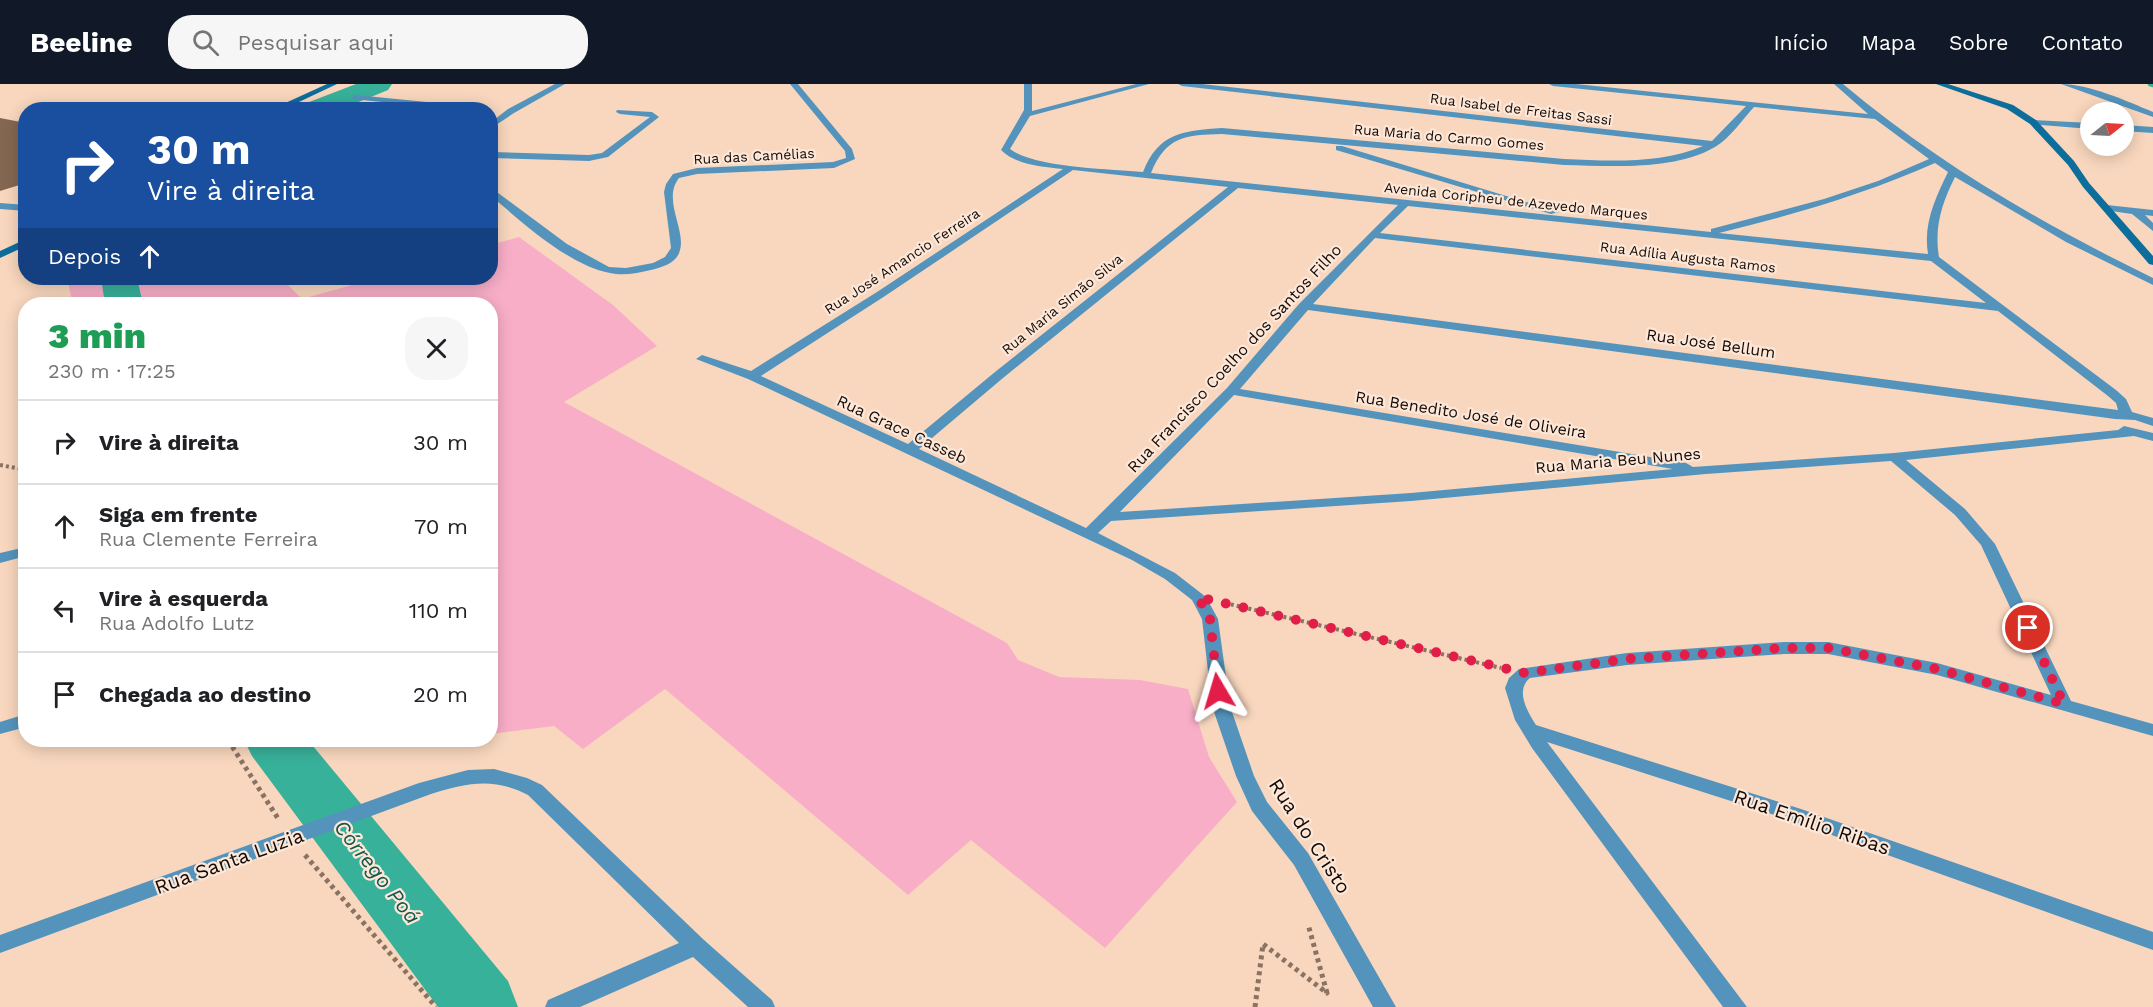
<!DOCTYPE html>
<html lang="pt">
<head>
<meta charset="utf-8">
<style>
  body { margin:0; font-family:"Work Sans",sans-serif; background:#f6f6f6; color:#202124; height:100vh; display:flex; flex-direction:column; font-size:22px; white-space:nowrap }
  * { box-sizing:border-box; margin:0 }
  p { font-size:20px; color:#757577 }
  .icon { flex:none; width:33px; height:33px; fill:none; stroke:currentColor; stroke-width:2; stroke-linecap:round; stroke-linejoin:round }
  .map { position:relative; flex:1; overflow:hidden }
  .drawer { position:absolute; left:18px; top:213px; width:480px; height:450px; display:flex; flex-direction:column; background:#fff; border-radius:24px; box-shadow:0 3px 15px #0003 }
  .drawer>* { flex:none }
  .top-card { position:absolute; left:18px; top:18px; width:480px; height:183px; border-radius:24px; box-shadow:0 3px 15px #0003; background:#1a4fa0; color:#fff; overflow:hidden }
  .needle { width:39px; rotate:72deg }
  .buttons { position:absolute; left:2080px; top:18px; display:grid; gap:12px }
  .buttons a { display:grid; place-items:center; width:54px; height:54px; border-radius:50%; background:#fff; box-shadow:0 3px 15px #0003; font-size:30px }
  .pin { position:absolute; display:grid; place-items:center; width:51px; height:51px; color:#fff; margin:-26px; border:3px solid #fff; border-radius:50%; box-shadow:0 2px 6px #0007 }
  .me { position:absolute; width:66px; margin:-33px; rotate:353deg; stroke-linejoin:round; filter:drop-shadow(0 0 4px #0008) }
  .turn { display:flex; align-items:center; gap:21px; height:126px; padding:0 30px; font-size:27px }
  .turn .icon { width:78px; height:78px; stroke-width:2.5 }
  .turn b { display:block; font-size:42px; line-height:51px }
  .then { display:flex; align-items:center; height:57px; padding:0 30px; background:#0003; gap:12px; font-size:22px }
  .round { display:grid; place-items:center; flex:none; width:63px; height:63px; border-radius:24px; background:#f6f6f6 }
  .head { display:flex; align-items:center; justify-content:space-between; height:102px; padding:0 30px }
  h1 { font-size:36px; font-weight:800; line-height:45px; color:#1e9e55 }
  ul { padding:0; list-style:none }
  li { display:flex; align-items:center; gap:18px; height:84px; padding:0 30px; border-top:2px solid #e0e0e0 }
  li div { flex:1 }
  li b { display:block; font-size:22px }
  li em { font-style:normal }
  header { display:flex; align-items:center; gap:36px; box-sizing:border-box; height:84px; padding:0 30px; background:#111827; color:#fff }
  header strong { font-size:28px }
  nav { display:flex; gap:33px; margin-inline-start:auto; font-size:21px }
  .search { width:420px; height:54px; background:#f6f6f6; display:flex; align-items:center; gap:15px; box-sizing:border-box; padding:0 21px; border-radius:24px; color:#757577; font-size:22px }
  .map>svg:first-child { display:block }
  .green { fill:#f8aec7 }
  .lines { fill:none; stroke-linecap:round; stroke-linejoin:round }
  .stream { stroke:#38b19a; stroke-width:4.5 }
  .river { fill:#38b19a; fill-rule:evenodd }
  .building { fill:#846751 }
  .path-far1 { stroke:#8a7363; stroke-width:4; stroke-dasharray:3 3; stroke-linecap:butt }
  .path { stroke:#8a7363; stroke-width:5; stroke-dasharray:4 4; stroke-linecap:butt }
  .lane { fill:#5494bc; fill-rule:evenodd }
  .street { fill:#5494bc; fill-rule:evenodd }
  .secondary { fill:#0d6d9b; fill-rule:evenodd }
  .route { stroke:#e11d48; stroke-width:10; stroke-dasharray:0 18 }
  .labels { text-anchor:middle; stroke-width:4.5; stroke-linejoin:round; paint-order:stroke }
  .far-street-label { font-size:14px; fill:#150a03; stroke:#fce7d8 }
  .street-label { font-size:16px; fill:#150a03; stroke:#fce7d8 }
  .near-street-label { font-size:20px; fill:#150a03; stroke:#fce7d8 }
  .near-water-label { font-size:21px; font-style:italic; fill:#135549; stroke:#fce7d8 }
</style>
</head>
<body>
<header>
<strong>Beeline</strong>
<div class="search"><svg class="icon" aria-label="search" viewBox="0 0 24 24"><circle cx="10" cy="10" r="6"/><path d="M15 15l6 6"/></svg>Pesquisar aqui</div>
<nav><a>Início</a><a>Mapa</a><a>Sobre</a><a>Contato</a></nav>
</header>
<div class="map">
<svg width="2153" height="923" viewBox="0 0 2153 923">
  <rect width="100%" height="100%" fill="#f9d7be"/>
  <path class="green" d="M519,153l94,68 44,41 -93,56 443,241 11,17 41,17 81,3 48,9 21,68 28,45 -132,146 -134,-108 -63,55 -243,-206 -82,60 -29,-23 -63,8 -1,-430h-417l-6,-26h214l21,21 75,-21h113l1,-33z"/>
  <g class="lines">
    <path class="stream" d="M2150,0l3,1"/>
    <path class="river" d="M356,0h36l-4,6 -49,20h-38l3,-6z
      M101,194h36l6,26h-38z
      M244,656h64l200,241 10,26h-80l-186,-251z"/>
  </g>
  <path class="building" d="M0,34l26,5v60l-26,8z"/>
  <g class="lines">
    <path class="path-far1" d="M0,381l26,5
      M1225,519l276,65"/>
    <path class="path" d="M228,656l51,80
      M305,771l131,152
      M1255,923l8,-63 64,49 -19,-69"/>
    <path class="lane" d="M0,119l26,2v6l-26,-2z
      M2107,121l46,5v6l-8,-1 8,8v8l-21,-17 -28,-4 -2,-2z"/>
    <path class="street" d="M555,0h10l-51,29 -24,16v-6l18,-14z
      M790,0h8l54,65 3,10 -21,9 -137,6 -18,4c-17,21 7,52 1,72 -3,13 -17,17 -29,20 -13,3 -28,6 -41,3 -42,-8 -88,-51 -120,-78v-8l77,57 42,23 17,1 27,-5 12,-6 6,-9 -7,-56 2,-8 7,-10 24,-6 136,-6 13,-4 -1,-7z
      M1024,0h8v27l104,-27h13l-119,32 -20,33c24,19 100,20 133,23 16,-40 40,-41 79,-44l342,31c46,2 97,5 139,-13l-521,-60 -4,-2h24l510,57 34,-35 -193,-20 -4,-2h27l292,30 -34,-30h9c94,79 199,140 310,194v7l-87,-43 -111,-65c-13,26 -21,50 -16,80l177,133 10,9 6,13 21,6v8l-18,-6 -20,-1 -807,-109 -68,79 446,74 7,4 201,-14 224,-23 6,-4 29,7v8l-19,-5 -228,24 59,49 30,35 76,157 82,23v12l-216,-61 -109,-21h-44l-157,11 -97,13c-15,12 -3,33 6,47l265,84 352,123v18l-366,-131 -240,-77 200,265h-24l-191,-259 -17,-28 -10,-32 4,-10 10,-9 108,-16 157,-11h44l109,21 114,32 -70,-150 -26,-30 -64,-54 -185,13 -295,27 -300,20 -13,12 77,40 31,24 12,22 12,87 24,70 13,26 41,51 88,154h-23l-79,-142 -42,-54 -16,-35 -24,-70 -10,-87 -10,-19 -27,-21 -33,-19 -384,-181 -52,-20 6,-4 49,16 126,-79 186,-123c-20,-2 -47,-4 -62,-19l23,-40zM1754,23l121,12 54,40 -51,22 -54,18 -113,30v3l-560,-59c15,-37 35,-38 71,-39l342,31c46,1 110,6 151,-18 15,-9 28,-28 39,-40zM1935,79l13,9c-13,27 -25,52 -20,82l-209,-21c74,-18 146,-39 216,-70zM1073,86l155,17 -233,185 -87,72 -147,-68 124,-80zM1238,104l160,17 -99,99 -72,84 -141,140 -167,-79 84,-71zM1408,122l523,55 55,42 -606,-70zM1375,154l623,73 110,85 8,7 2,7 -805,-106zM1234,311l439,74 -262,24 -291,19z
      M2061,0c28,0 66,17 92,28v5z
      M356,11l131,13h3l1,2h-33l-105,-11 -1,-2z
      M617,26l35,2 7,5 -51,40 -19,4 -99,-3v-6l99,3 13,-2 48,-36 -30,-3 -4,-2z
      M2033,36l58,3v6l-61,-5 -1,-2z
      M2124,41l29,2v6l-29,-2z
      M1336,62h6l217,66 -8,2 -215,-64z
      M26,463v9l-26,7v-10z
      M26,630v13l-26,7v-12z
      M494,685l33,9 15,7 162,155 68,60 3,7h-27l-55,-50 -113,50h-35l3,-7 131,-57 -151,-148c-35,-18 -61,-12 -97,-1l-431,159v-18l419,-152 49,-13z"/>
    <path class="secondary" d="M327,0h10l-55,26h-12z
      M1936,0h12l65,21 23,15 38,41 15,22 64,73v9l-4,-1 -66,-77 -15,-22 -38,-41 -23,-15z
      M26,155v7l-26,12v-7z"/>
  </g>
  <g class="lines">
    <path class="route" d="M1218,607l-8,-72 -12,-22 327,76 102,-14 158,-11h43l109,21 127,35 -36,-76"/>
  </g>
  <g class="labels">
    <g class="far-street-label">
      <text transform="translate(1521 25) rotate(7)" y="5">Rua Isabel de Freitas Sassi</text>
      <text transform="translate(1449 53) rotate(5)" y="5">Rua Maria do Carmo Gomes</text>
      <text transform="translate(754 72) rotate(-3)" y="5">Rua das Camélias</text>
      <text transform="translate(1516 117) rotate(6)" y="5">Avenida Coripheu de Azevedo Marques</text>
      <text transform="translate(1688 173) rotate(7)" y="5">Rua Adília Augusta Ramos</text>
      <text transform="translate(902 177) rotate(-33)" y="5">Rua José Amancio Ferreira</text>
      <text transform="translate(1062 220) rotate(-39)" y="5">Rua Maria Simão Silva</text>
    </g>
    <g class="street-label">
      <text transform="translate(1711 259) rotate(8)" y="6">Rua José Bellum</text>
      <text transform="translate(1234 274) rotate(-47)" y="6">Rua Francisco Coelho dos Santos Filho</text>
      <text transform="translate(1471 330) rotate(9)" y="6">Rua Benedito José de Oliveira</text>
      <text transform="translate(902 345) rotate(25)" y="6">Rua Grace Casseb</text>
      <text transform="translate(1618 376) rotate(-5)" y="6">Rua Maria Beu Nunes</text>
    </g>
    <g class="near-street-label">
      <text transform="translate(1812 738) rotate(19)" y="7">Rua Emílio Ribas</text>
      <text transform="translate(1310 752) rotate(57)" y="7">Rua do Cristo</text>
      <text transform="translate(229 777) rotate(-20)" y="7">Rua Santa Luzia</text>
    </g>
    <g class="near-water-label">
      <text transform="translate(377 788) rotate(52)" y="7">Córrego Poá</text>
    </g>
  </g>
</svg>
<div class="buttons">
<a><svg class="needle" viewBox="-14 -14 28 28"><path d="M0-13l5 13h-10z" fill="#e53935"/><path d="M0 13l5-13h-10z" fill="#757577"/></svg></a>
</div>
<div class="pin" style="left:2028px;top:544px;background:#d93025"><svg class="icon" aria-label="arrive" viewBox="0 0 24 24"><path d="M6 21V4h12l-3 4 3 4H6"/></svg></div>
<svg class="me" style="left:1218px;top:607px" viewBox="-20 -20 40 40"><path d="M0-17L14 15 0 8-14 15z" fill="#e11d48" stroke="#fff" stroke-width="4"/></svg>
<div class="top-card">
<div class="turn"><svg class="icon" aria-label="right" viewBox="0 0 24 24"><path d="M7 20v-9h11M14 6l5 5-5 5"/></svg><div><b>30 m</b>Vire à direita</div></div>
<div class="then">Depois<svg class="icon" aria-label="ahead" viewBox="0 0 24 24"><path d="M12 20V5M6 11l6-6 6 6"/></svg></div>
</div>
<section class="drawer">
<div class="head"><div><h1>3 min</h1><p>230 m · 17:25</p></div><a class="round"><svg class="icon" aria-label="close" viewBox="0 0 24 24"><path d="M6 6l12 12M18 6L6 18"/></svg></a></div>
<ul>
<li><svg class="icon" aria-label="right" viewBox="0 0 24 24"><path d="M7 20v-9h11M14 6l5 5-5 5"/></svg><div><b>Vire à direita</b></div><em>30 m</em></li>
<li><svg class="icon" aria-label="ahead" viewBox="0 0 24 24"><path d="M12 20V5M6 11l6-6 6 6"/></svg><div><b>Siga em frente</b><p>Rua Clemente Ferreira</p></div><em>70 m</em></li>
<li><svg class="icon" aria-label="left" viewBox="0 0 24 24"><path d="M17 20v-9H6M10 6l-5 5 5 5"/></svg><div><b>Vire à esquerda</b><p>Rua Adolfo Lutz</p></div><em>110 m</em></li>
<li><svg class="icon" aria-label="arrive" viewBox="0 0 24 24"><path d="M6 21V4h12l-3 4 3 4H6"/></svg><div><b>Chegada ao destino</b></div><em>20 m</em></li>
</ul>
</section>
</div>
</body>
</html>
